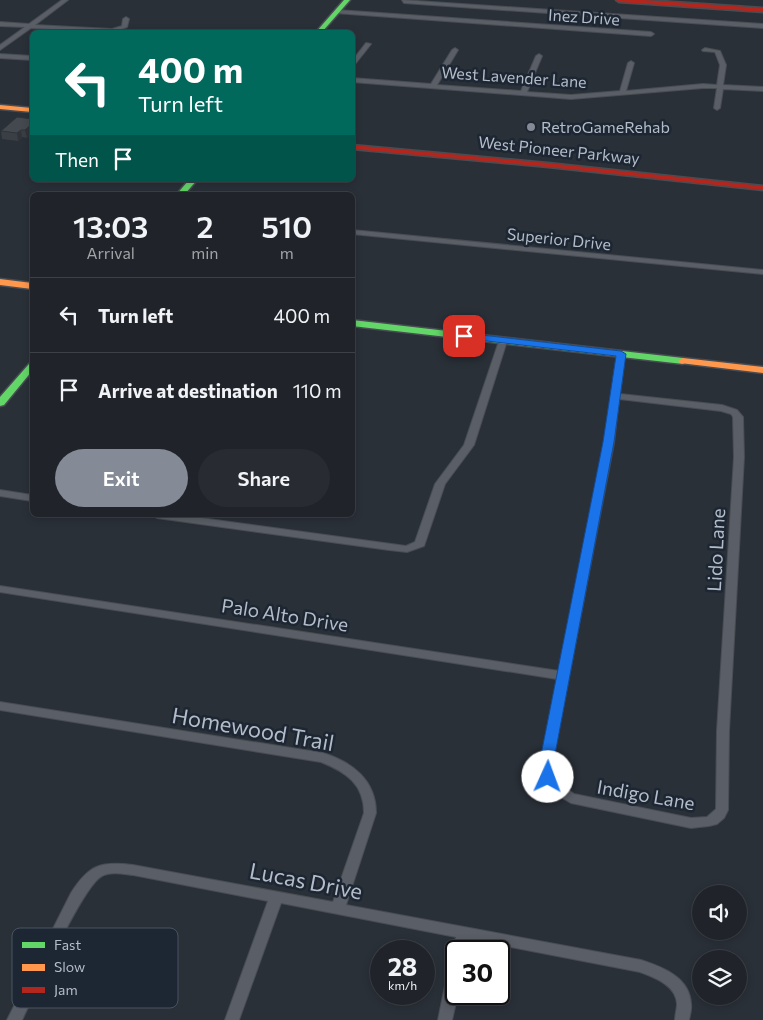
<!DOCTYPE html>
<html lang="en">
<head>
<meta charset="utf-8">
<style>
  body { margin:0; font-family:Commissioner,sans-serif; background:#282c32; color:#f1f3f6; height:100vh; display:flex; flex-direction:column; font-size:19px; white-space:nowrap }
  * { box-sizing:border-box; margin:0 }
  p { font-size:16px; color:#a2a4a8 }
  .icon { flex:none; width:28px; height:28px; fill:none; stroke:currentColor; stroke-width:2; stroke-linecap:round; stroke-linejoin:round }
  .map { position:relative; flex:1; overflow:hidden }
  .panel { position:absolute; left:30px; top:192px; width:325px; height:325px; display:flex; flex-direction:column; background:#20242a; border-radius:8px; box-shadow:0 2px 8px #0003,0 0 0 1px #3d4147 }
  .panel>* { flex:none }
  .guide { position:absolute; left:30px; top:30px; width:325px; height:152px; border-radius:8px; box-shadow:0 2px 8px #0003,0 0 0 1px #3d4147; background:#00695c; color:#fff; overflow:hidden }
  .tools { position:absolute; left:692px; top:885px; display:grid; gap:10px }
  .tools a { display:grid; place-items:center; width:55px; height:55px; border-radius:50%; background:#20242a; box-shadow:0 2px 8px #0003,0 0 0 1px #3d4147; font-size:25px }
  .speed { position:absolute; left:370px; top:940px; display:flex; gap:10px; font-size:25px; font-weight:700; text-align:center }
  .speed>* { display:grid; place-content:center; width:65px; height:65px; border-radius:50%; background:#20242a; box-shadow:0 2px 8px #0003,0 0 0 1px #3d4147; line-height:1 }
  .speed small { font-size:12px; font-weight:400 }
  .speed .limit { border:2px solid #111; border-radius:8px; background:#fff; color:#111 }
  .pin { position:absolute; display:grid; place-items:center; width:42px; height:42px; color:#fff; margin:-21px; border-radius:10px; box-shadow:0 2px 8px #0006 }
  .me { position:absolute; width:55px; margin:-28px; rotate:2deg; stroke-linejoin:round; filter:drop-shadow(0 0 4px #0008) }
  .turn { display:flex; align-items:center; gap:18px; height:105px; padding:0 25px; font-size:22px }
  .turn .icon { width:65px; height:65px; stroke-width:2.5 }
  .turn b { display:block; font-size:35px; line-height:42px }
  .then { display:flex; align-items:center; height:48px; padding:0 25px; background:#0003; gap:10px; font-size:19px }
  .eta { display:flex; justify-content:space-evenly; align-items:center; height:85px; text-align:center }
  .eta b { font-size:30px; font-weight:600; line-height:35px }
  .cta { display:flex; gap:10px; margin-top:auto; padding:10px 25px }
  .cta a { flex:1; height:58px; border-radius:30px; background:#848b96; color:#fff; font-size:20px; font-weight:600; line-height:58px; text-align:center }
  .cta a+a { background:#282c32; color:#f1f3f6 }
  ul { padding:0; list-style:none }
  li { display:flex; align-items:center; gap:15px; height:75px; padding:0 25px; border-top:1px solid #3d4147 }
  li div { flex:1 }
  li b { display:block; font-size:19px }
  li em { font-style:normal }
  .map>svg:first-child { display:block }
  .lines { fill:none; stroke-linecap:round; stroke-linejoin:round }
  .street-casing { stroke:#484c53; stroke-width:2 }
  .fast-casing { stroke:#484c53; stroke-width:3 }
  .slow-casing { stroke:#484c53; stroke-width:3 }
  .jam-casing { stroke:#484c53; stroke-width:3 }
  .street { fill:#5a5e66; fill-rule:evenodd }
  .fast { fill:#63d668; fill-rule:evenodd }
  .slow { fill:#ff974d; fill-rule:evenodd }
  .jam { fill:#b3261e; fill-rule:evenodd }
  .wall { fill:#3a3f45 }
  .shaded-wall { fill:#303338 }
  .building { fill:#444950; stroke:#303338 }
  .route { fill:#1a73e8; stroke:#114b97 }
  .poi-dot { fill:#848b96; stroke:#1d2633; stroke-width:2 }
  .labels { text-anchor:middle; stroke-width:5; stroke-linejoin:round; paint-order:stroke }
  .far-street-label { font-size:16px; fill:#b4bcc9; stroke:#1d2633 }
  .far-poi-label { font-size:16px; fill:#b4bcc9; stroke:#1d2633; text-anchor:start }
  .street-label { font-size:19px; fill:#b4bcc9; stroke:#1d2633 }
  .near-street-label { font-size:22px; fill:#b4bcc9; stroke:#1d2633 }
  .key { fill:#1d2633; stroke:#4a5360; stroke-width:1 }
  .key-label { font-size:14px; fill:#b4bcc9 }
</style>
</head>
<body>
<div class="map">
<svg width="763" height="1020" viewBox="0 0 763 1020">
  <rect width="100%" height="100%" fill="#2a3038"/>
  <g class="lines">
    <defs>
      <path id="street" d="M62,0h6l-33,25 77,4 10,-3 1,-7 3,-2 3,2 -2,8 -14,5 -82,-4 -31,22v-5l25,-18 -25,-1v-4l29,2z
        M402,0l361,24v4l-359,-25z
        M337,10l314,22 3,2 -3,2 -316,-23 -1,-1z
        M366,43l5,1 -19,24v-7z
        M705,48l15,3 6,14 -3,20 40,2v4l-40,-2 -3,19 -3,2 -3,-2 3,-20h-14l-132,11 -219,-17v-4l79,6 21,-34 3,-2 3,2 -21,35 84,6 15,-35 3,-2 3,2 -15,36 44,3 49,-4 8,-28 3,-2 3,2 -8,28 77,-7 14,1 3,-20 -5,-13 -12,-1 -1,-1z
        M0,54l32,2v4l-32,-2z
        M352,230l411,40v4l-411,-40z
        M503,338l4,3 -33,104 -29,39 -21,62 -17,6 -18,-2 -232,-32 -5,-3h27l227,31 9,-4 20,-58 29,-39 35,-104z
        M621,351l4,3 -5,40 102,11 15,5 6,7 1,40 -15,274 -1,79 -4,8 -7,6 -8,2 -18,2 -120,-25 -19,-11 -7,-11 -5,-16 17,-86 -557,-87v-6l559,85 45,-228 13,-89zM619,399l102,12 10,3 2,3 1,40 -17,274 -1,78 -9,8 -16,1 -117,-24 -16,-12 -6,-17 62,-322z
        M0,490l32,5v6l-32,-5z
        M0,702l323,51c29,9 53,27 53,60l-30,92 295,55c21,7 49,17 50,44 1,5 -1,11 -2,16h-14c0,-5 2,-11 2,-16 -1,-19 -22,-26 -37,-32l-171,-33 -3,12h-10v5l-4,-5 4,-14 -175,-34 -42,117h-14l43,-119 -135,-26c-9,-1 -22,-4 -31,1 -19,9 -68,119 -80,144h-15l64,-127c18,-28 29,-32 62,-28l200,37 31,-89c0,-29 -18,-41 -43,-51l-321,-52z
        M456,960v34h2l-6,26h-14l11,-54 2,-4z"/>
      <path id="fast" d="M344,0h6l-28,32h-6z
        M189,180h8l-13,15h-8z
        M352,320l331,38 5,3 -5,3 -331,-38z
        M32,363v8l-28,34 -4,1v-9l29,-33z"/>
      <path id="slow" d="M0,105l32,3v4l-32,-3z
        M0,279l32,4v6l-32,-4z
        M683,358l80,9v6l-83,-10 -2,-2z"/>
      <path id="jam" d="M616,0h28l119,8v4l-144,-10z
        M352,145l196,18 215,23v4l-215,-23 -196,-18z"/>
    </defs>
    <use href="#street" class="street-casing"/>
    <use href="#fast" class="fast-casing"/>
    <use href="#slow" class="slow-casing"/>
    <use href="#jam" class="jam-casing"/>
    <use href="#street" class="street"/>
    <use href="#fast" class="fast"/>
    <use href="#slow" class="slow"/>
    <use href="#jam" class="jam"/>
  </g>
  <path class="wall" d="M32,119v14l-5,5 -5,-1 -4,4 -16,-2 -1,-8z"/>
  <path class="shaded-wall" d="M32,120v13l-5,5 -2,-8z
    M21,130l1,7 -4,4 -1,-8z"/>
  <path class="building" d="M17,117l15,2 -1,2h1v3l-7,6h-4l-4,3 -16,-2z"/>
  <path class="route" d="M464,333l157,18 5,3 -12,88 -61,323 2,12 -2,4 -5,2 -5,-2 -4,-16 64,-323 13,-86 -155,-18v-4z"/>
  <circle class="poi-dot" cx="531" cy="127" r="5"/>
  <g class="labels">
    <g class="far-street-label">
      <text transform="translate(584 17) rotate(4)" y="6">Inez Drive</text>
      <text transform="translate(514 77) rotate(4)" y="6">West Lavender Lane</text>
      <text transform="translate(559 150) rotate(6)" y="6">West Pioneer Parkway</text>
      <text transform="translate(559 239) rotate(6)" y="6">Superior Drive</text>
    </g>
    <g class="far-poi-label">
      <text x="541" y="133">RetroGameRehab</text>
    </g>
    <g class="street-label">
      <text transform="translate(716 550) rotate(-87)" y="7">Lido Lane</text>
      <text transform="translate(285 615) rotate(9)" y="7">Palo Alto Drive</text>
      <text transform="translate(646 795) rotate(10)" y="7">Indigo Lane</text>
    </g>
    <g class="near-street-label">
      <text transform="translate(253 729) rotate(10)" y="8">Homewood Trail</text>
      <text transform="translate(306 881) rotate(11)" y="8">Lucas Drive</text>
    </g>
  </g>
  <rect x="12" y="928" width="166" height="80" rx="8" class="key"/>
  <rect x="22" y="942" width="23" height="6" fill="#63d668"/>
  <rect x="22" y="964" width="23" height="7" fill="#ff974d"/>
  <rect x="22" y="987" width="23" height="6" fill="#b3261e"/>
  <g class="key-label">
    <text x="54" y="950">Fast</text>
    <text x="54" y="972">Slow</text>
    <text x="54" y="995">Jam</text>
  </g>
</svg>
<div class="tools">
<a><svg class="icon" aria-label="sound" viewBox="0 0 24 24"><path d="M4 9h4l5-4v14l-5-4H4zM17 9q2 3 0 6"/></svg></a>
<a><svg class="icon" aria-label="layers" viewBox="0 0 24 24"><path d="M12 4l9 5-9 5-9-5zM3 14l9 5 9-5"/></svg></a>
</div>
<div class="speed"><div>28<small>km/h</small></div><div class="limit">30</div></div>
<div class="pin" style="left:464px;top:336px;background:#d93025"><svg class="icon" aria-label="arrive" viewBox="0 0 24 24"><path d="M6 21V4h12l-3 4 3 4H6"/></svg></div>
<svg class="me" style="left:548px;top:777px" viewBox="-20 -20 40 40"><circle r="19" fill="#fff"/><path d="M0-13L10 11 0 6-10 11z" fill="#1a73e8"/></svg>
<div class="guide">
<div class="turn"><svg class="icon" aria-label="left" viewBox="0 0 24 24"><path d="M17 20v-9H6M10 6l-5 5 5 5"/></svg><div><b>400 m</b>Turn left</div></div>
<div class="then">Then<svg class="icon" aria-label="arrive" viewBox="0 0 24 24"><path d="M6 21V4h12l-3 4 3 4H6"/></svg></div>
</div>
<section class="panel">
<div class="eta">
<div><b>13:03</b><p>Arrival</p></div>
<div><b>2</b><p>min</p></div>
<div><b>510</b><p>m</p></div>
</div>
<ul>
<li><svg class="icon" aria-label="left" viewBox="0 0 24 24"><path d="M17 20v-9H6M10 6l-5 5 5 5"/></svg><div><b>Turn left</b></div><em>400 m</em></li>
<li><svg class="icon" aria-label="arrive" viewBox="0 0 24 24"><path d="M6 21V4h12l-3 4 3 4H6"/></svg><div><b>Arrive at destination</b></div><em>110 m</em></li>
</ul>
<div class="cta"><a>Exit</a><a>Share</a></div>
</section>
</div>
</body>
</html>
